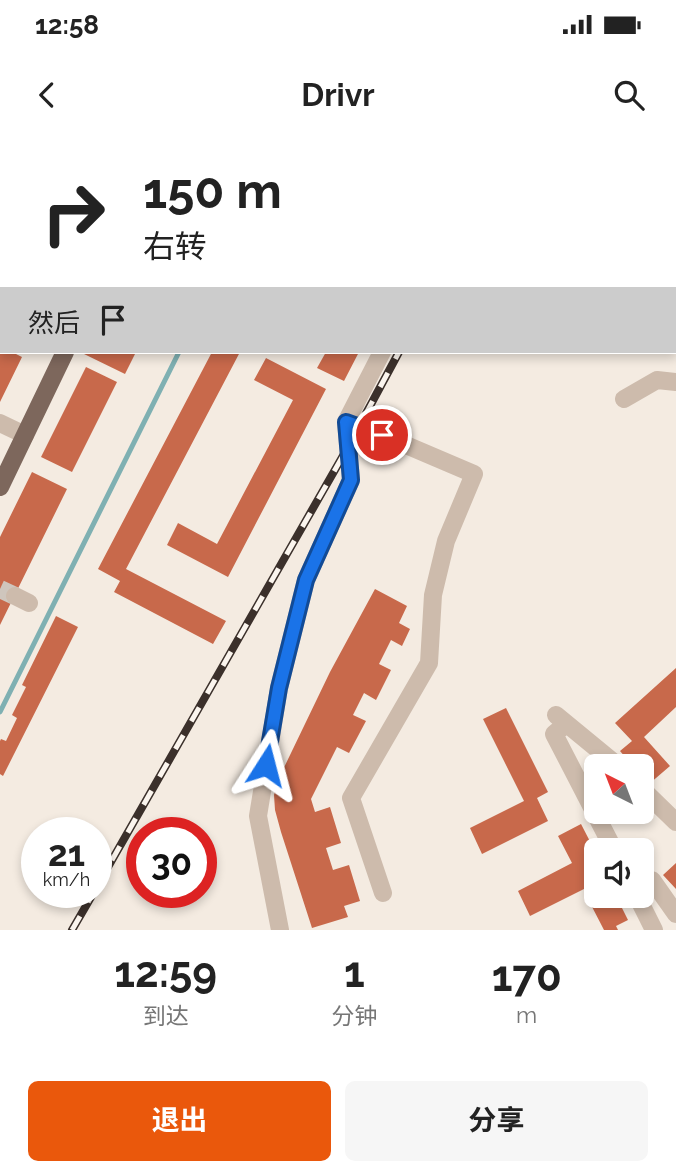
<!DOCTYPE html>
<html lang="zh">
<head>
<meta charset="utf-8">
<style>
  body { margin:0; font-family:Raleway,"Noto Sans SC",sans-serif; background:#f6f6f6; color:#222; height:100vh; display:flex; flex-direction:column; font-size:26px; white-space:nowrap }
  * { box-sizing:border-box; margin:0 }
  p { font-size:23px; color:#767676 }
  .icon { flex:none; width:38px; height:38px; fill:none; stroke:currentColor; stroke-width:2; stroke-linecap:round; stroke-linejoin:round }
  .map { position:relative; height:790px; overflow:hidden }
  .sheet { display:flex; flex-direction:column; background:#fff; flex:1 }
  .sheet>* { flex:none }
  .top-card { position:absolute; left:0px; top:0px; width:677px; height:214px; box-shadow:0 4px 10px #0003; background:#fff; color:#222; overflow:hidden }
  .needle { width:46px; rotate:318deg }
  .controls { position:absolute; left:584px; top:614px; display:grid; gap:14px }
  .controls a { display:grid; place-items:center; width:70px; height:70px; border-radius:10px; background:#fff; box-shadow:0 4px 10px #0003; font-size:35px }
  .speed { position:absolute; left:21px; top:677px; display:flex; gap:14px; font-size:35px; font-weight:700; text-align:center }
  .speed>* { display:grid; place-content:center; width:91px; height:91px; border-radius:50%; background:#fff; box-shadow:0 4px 10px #0003; line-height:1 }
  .speed small { font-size:18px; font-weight:400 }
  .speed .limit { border:10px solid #d22; background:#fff; color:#111 }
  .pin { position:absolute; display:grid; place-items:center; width:60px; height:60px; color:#fff; margin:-30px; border:4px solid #fff; border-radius:50%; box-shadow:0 2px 7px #0007 }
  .me { position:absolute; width:77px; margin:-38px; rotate:9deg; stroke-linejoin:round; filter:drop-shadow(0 0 5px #0008) }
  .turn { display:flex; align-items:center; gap:24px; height:147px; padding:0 28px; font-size:32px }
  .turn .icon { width:91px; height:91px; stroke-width:2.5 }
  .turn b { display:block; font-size:49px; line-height:60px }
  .then { display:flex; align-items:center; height:66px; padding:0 28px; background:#0003; gap:14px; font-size:26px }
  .eta { display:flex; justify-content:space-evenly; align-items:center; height:119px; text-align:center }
  .eta b { font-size:42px; font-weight:700; line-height:49px }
  .primary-button { display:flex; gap:14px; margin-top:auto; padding:14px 28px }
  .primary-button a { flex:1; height:80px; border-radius:10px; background:#ea580c; color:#fff; font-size:28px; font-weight:700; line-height:80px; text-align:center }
  .primary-button a+a { background:#f6f6f6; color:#222 }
  .status { display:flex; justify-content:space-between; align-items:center; height:49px; padding:0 35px; background:#fff; direction:ltr }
  .status svg { height:19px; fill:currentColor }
  header { display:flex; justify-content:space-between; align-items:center; height:91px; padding:0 28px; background:#fff; font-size:32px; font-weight:700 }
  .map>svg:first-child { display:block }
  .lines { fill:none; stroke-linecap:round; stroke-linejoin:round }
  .stream { stroke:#7fb0b2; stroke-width:5 }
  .building { fill:#c8694b }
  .minor-tunnel { stroke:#cfc6bd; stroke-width:18; stroke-dasharray:18 9; stroke-linecap:butt }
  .minor { stroke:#cdbbac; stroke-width:18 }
  .major { stroke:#7d675c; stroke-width:18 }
  .rail-casing { stroke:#3b302b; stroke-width:8 }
  .rail { stroke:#fbf5ee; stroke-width:5; stroke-dasharray:16; stroke-linecap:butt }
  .route-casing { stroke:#114b97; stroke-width:18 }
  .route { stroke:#1a73e8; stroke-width:12 }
</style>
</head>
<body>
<div class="status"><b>12:58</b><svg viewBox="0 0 49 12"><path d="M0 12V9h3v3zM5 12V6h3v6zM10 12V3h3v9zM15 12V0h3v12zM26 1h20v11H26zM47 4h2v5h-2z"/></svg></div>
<header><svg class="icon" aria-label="back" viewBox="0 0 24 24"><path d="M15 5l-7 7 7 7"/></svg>Drivr<svg class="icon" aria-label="search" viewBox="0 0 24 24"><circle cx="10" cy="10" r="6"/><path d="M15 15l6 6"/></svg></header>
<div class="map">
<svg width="676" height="790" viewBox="0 0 676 790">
  <rect width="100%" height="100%" fill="#f4ebe1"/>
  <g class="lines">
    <path class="stream" d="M282,2v-2
      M0,572l179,-360"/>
  </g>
  <path class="building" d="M0,212h12l10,5 -22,45z
    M85,212h51l-11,22 -41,-20z
    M212,212h28l-114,217 100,52 -13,23 -99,-52 6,-11 -22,-12z
    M326,212h33l-15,29 -27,-13z
    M266,218l60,31 -98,188 -61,-32 11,-22 39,21 76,-144 -39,-20z
    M86,227l31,15 -45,90 -31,-15z
    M32,332l35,17 -67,136v-88z
    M375,449l32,17 -8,17 11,6 -8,17 -11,-6 -12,24 12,6 -15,30 -12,-7 -11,22 13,6 -17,32 -12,-6 -26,52 4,13 15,-5 11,36 -15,5 7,22 16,-5 11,36 -16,5 4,11 -36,11 -31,-96 -6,-22 -1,-15 4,-15 52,-108z
    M56,476l22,11 -75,149 -3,-2v-33l1,-2 5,2 11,-23 -5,-3 14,-28 -4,-2z
    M676,528v39l-32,30 26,29 -21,18 -7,-8v-10h-9l-13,-15 12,-10 -17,-18z
    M506,568l42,84 -11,6 11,23 -66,33 -12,-26 54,-27 -41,-82z
    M581,684l16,31 -12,6 11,22 -66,33 -12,-25 54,-28 -14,-27z
    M676,723v26l-13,-14z
    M599,756h17l12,24 -12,6 2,4h-14l-15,-29z"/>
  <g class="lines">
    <path class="minor-tunnel" d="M0,449l15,7"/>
    <path class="minor" d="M491,2l1,-2
      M0,184l2,-1
      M624,259l33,-19 19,2
      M346,282l13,3 115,49 -28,67 -13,54 -4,68 -78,135 32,95
      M0,283l25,12
      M15,456l14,7
      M556,575l62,51
      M566,584l-12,10 60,116
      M642,649l34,33
      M652,740l24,34
      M637,756l17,34
      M280,790l-22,-114 21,-128 27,-108 45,-100 -5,-58 36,-70"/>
    <path class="major" d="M172,2l1,-2
      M0,347l65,-135"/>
    <defs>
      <path id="rail" d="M520,2l1,-2
        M96,748l252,-441 51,-95
        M72,790l22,-38"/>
    </defs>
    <use href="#rail" class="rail-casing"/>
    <use href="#rail" class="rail"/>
  </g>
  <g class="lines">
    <defs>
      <path id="route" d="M266,625l13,-77 27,-108 45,-100 -5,-58 36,13"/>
    </defs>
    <use href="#route" class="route-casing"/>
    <use href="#route" class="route"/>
  </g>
</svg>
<div class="controls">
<a><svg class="needle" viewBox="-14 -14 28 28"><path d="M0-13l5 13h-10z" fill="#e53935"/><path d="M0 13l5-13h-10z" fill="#767676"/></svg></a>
<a><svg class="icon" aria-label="sound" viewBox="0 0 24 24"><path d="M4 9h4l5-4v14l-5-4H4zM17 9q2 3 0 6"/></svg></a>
</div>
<div class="speed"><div>21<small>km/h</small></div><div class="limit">30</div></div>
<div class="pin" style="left:382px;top:295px;background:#d93025"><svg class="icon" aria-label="arrive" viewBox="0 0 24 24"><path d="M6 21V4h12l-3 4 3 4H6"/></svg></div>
<svg class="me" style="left:266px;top:625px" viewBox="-20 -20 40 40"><path d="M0-17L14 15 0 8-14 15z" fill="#1a73e8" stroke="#fff" stroke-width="4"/></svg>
<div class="top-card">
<div class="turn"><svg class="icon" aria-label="right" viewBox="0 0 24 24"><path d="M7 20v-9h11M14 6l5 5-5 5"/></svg><div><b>150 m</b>右转</div></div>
<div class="then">然后<svg class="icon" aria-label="arrive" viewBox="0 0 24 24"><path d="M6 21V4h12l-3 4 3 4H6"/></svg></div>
</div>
</div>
<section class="sheet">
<div class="eta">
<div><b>12:59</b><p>到达</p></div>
<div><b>1</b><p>分钟</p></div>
<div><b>170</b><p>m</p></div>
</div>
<div class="primary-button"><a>退出</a><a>分享</a></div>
</section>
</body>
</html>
